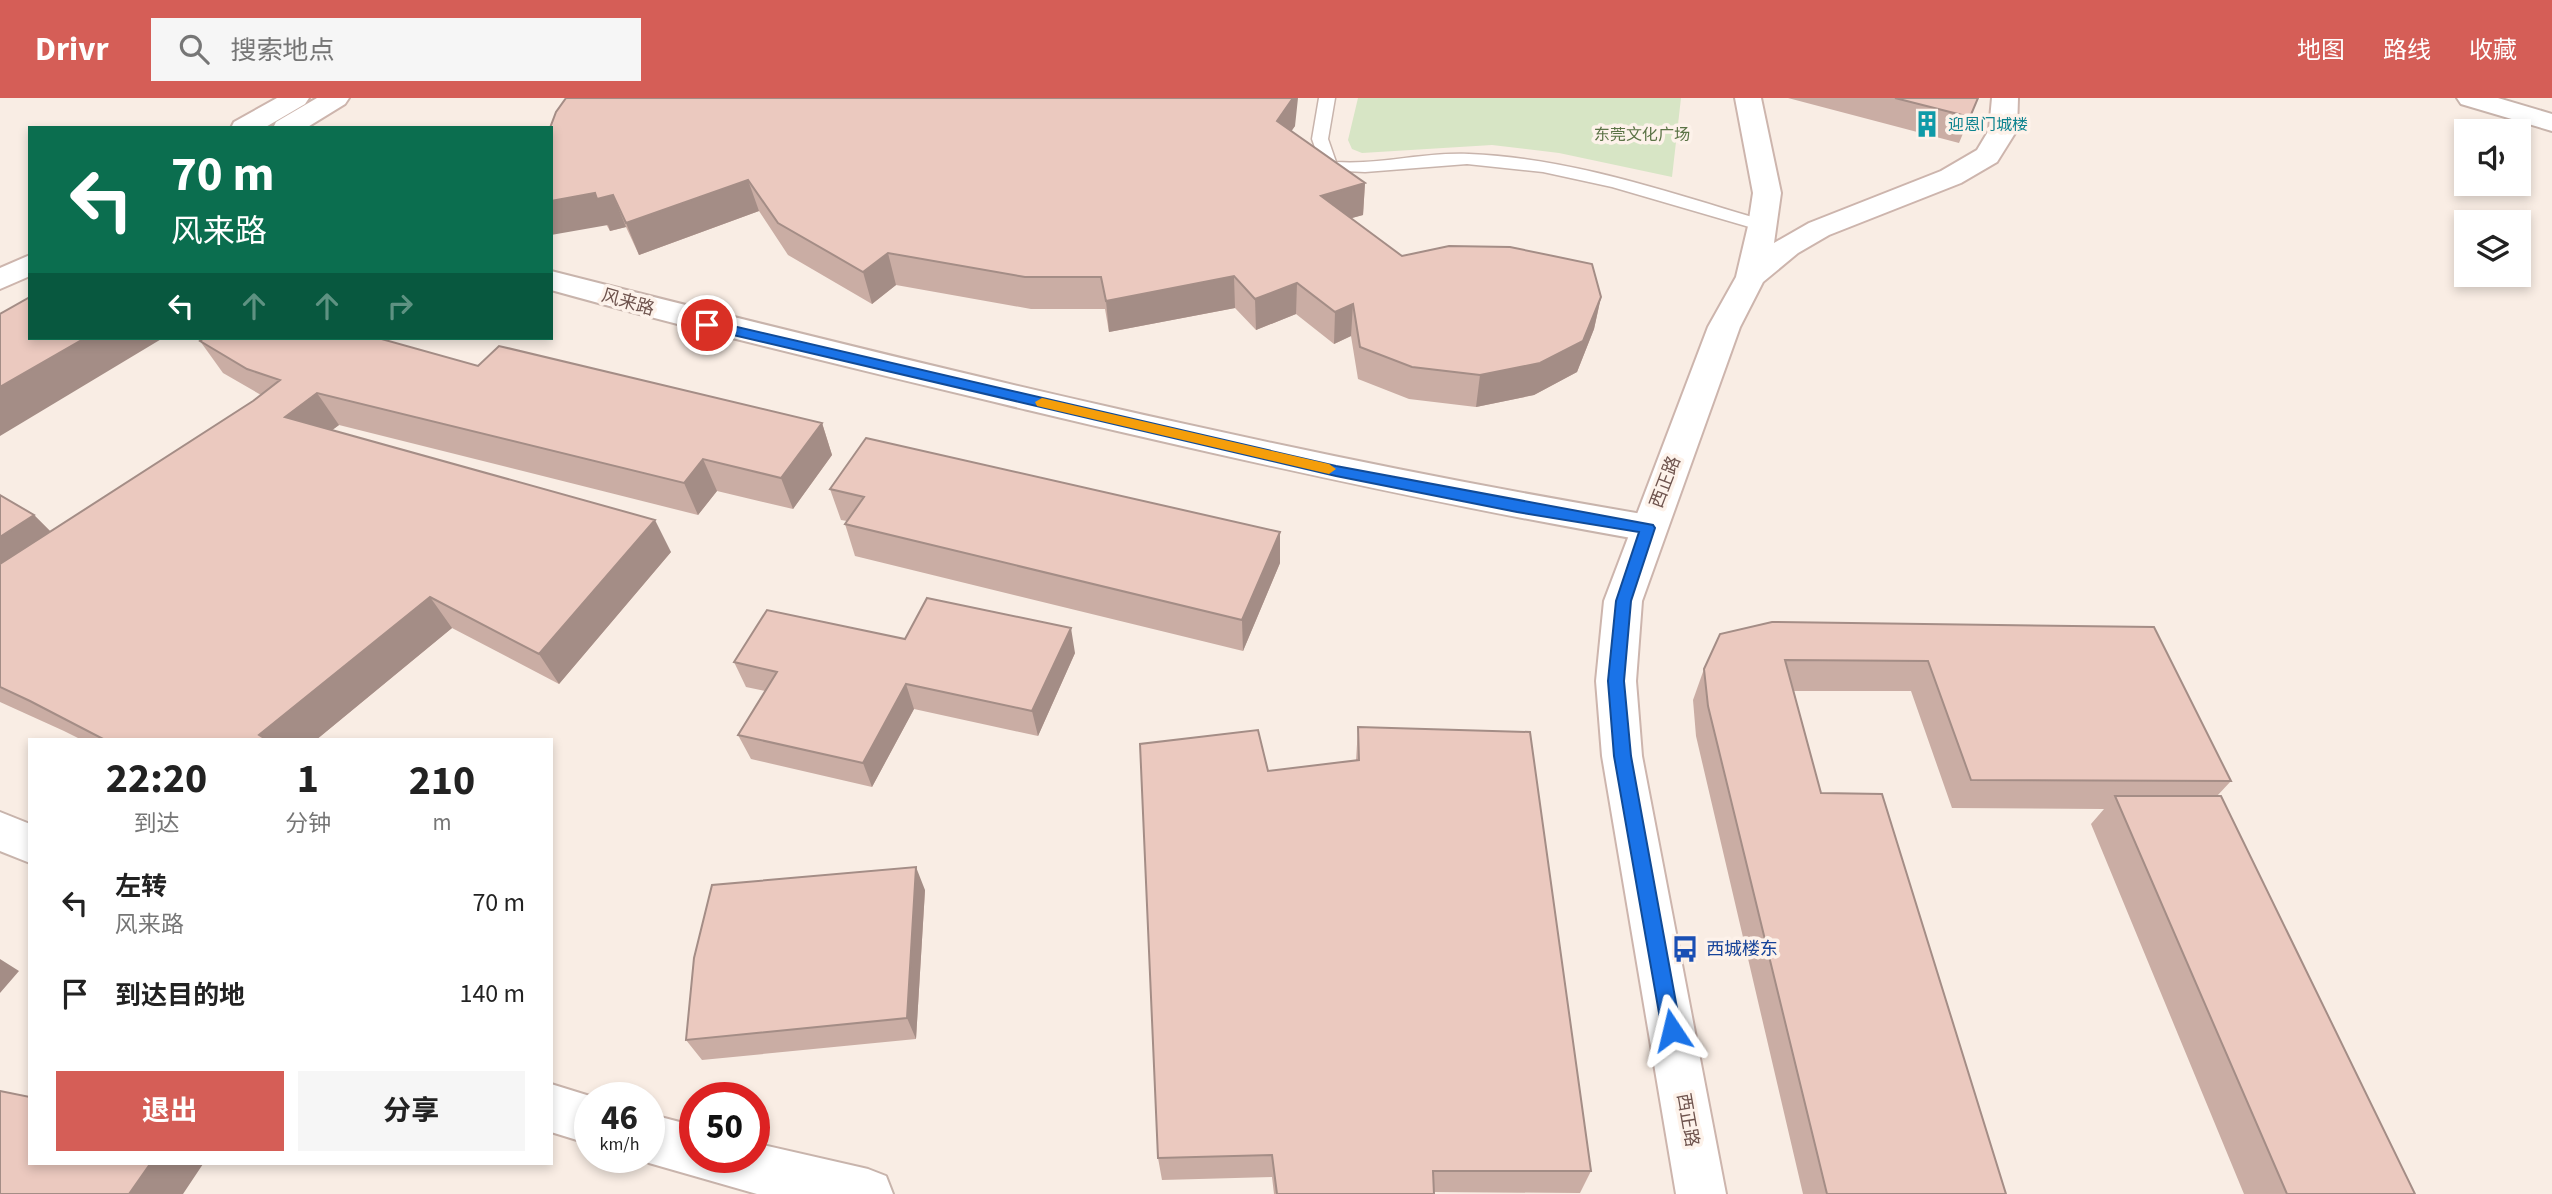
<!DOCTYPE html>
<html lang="zh">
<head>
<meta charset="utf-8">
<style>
  body { margin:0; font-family:"Source Sans 3","Noto Sans SC",sans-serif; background:#f6f6f6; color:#222; height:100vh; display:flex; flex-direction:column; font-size:26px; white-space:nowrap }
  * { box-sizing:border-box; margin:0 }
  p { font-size:23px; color:#767676 }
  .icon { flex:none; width:38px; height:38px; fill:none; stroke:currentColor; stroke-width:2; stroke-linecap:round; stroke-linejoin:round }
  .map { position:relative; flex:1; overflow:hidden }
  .side { position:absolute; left:28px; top:640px; width:525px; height:427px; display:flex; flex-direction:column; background:#fff; border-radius:0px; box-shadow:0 4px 10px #0003 }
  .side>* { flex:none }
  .hud { position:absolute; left:28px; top:28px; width:525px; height:214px; border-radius:0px; box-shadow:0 4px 10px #0003; background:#0b6e4f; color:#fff; overflow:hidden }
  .controls { position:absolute; left:2454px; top:21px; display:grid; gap:14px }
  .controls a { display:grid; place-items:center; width:77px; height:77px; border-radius:0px; background:#fff; box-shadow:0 4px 10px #0003; font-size:35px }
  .speed { position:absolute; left:574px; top:984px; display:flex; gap:14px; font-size:35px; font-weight:700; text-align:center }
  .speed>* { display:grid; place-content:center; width:91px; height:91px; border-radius:50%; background:#fff; box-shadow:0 4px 10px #0003; line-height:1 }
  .speed small { font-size:18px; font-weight:400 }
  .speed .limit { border:10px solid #d22; background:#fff; color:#111 }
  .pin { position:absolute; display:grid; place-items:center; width:60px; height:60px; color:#fff; margin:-30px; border:4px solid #fff; border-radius:50%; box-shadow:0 2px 7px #0007 }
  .me { position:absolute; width:77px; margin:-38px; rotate:350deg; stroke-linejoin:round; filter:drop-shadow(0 0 5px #0008) }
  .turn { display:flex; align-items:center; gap:24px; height:147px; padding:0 28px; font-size:32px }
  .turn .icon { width:91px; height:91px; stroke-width:2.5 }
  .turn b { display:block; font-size:49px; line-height:60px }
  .lanes { display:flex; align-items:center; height:66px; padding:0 28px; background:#0003; justify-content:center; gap:35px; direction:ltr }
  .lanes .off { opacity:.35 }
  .eta { display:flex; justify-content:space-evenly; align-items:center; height:119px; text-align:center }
  .eta b { font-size:42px; font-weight:700; line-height:49px }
  .primary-button { display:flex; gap:14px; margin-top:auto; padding:14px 28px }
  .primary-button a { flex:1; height:80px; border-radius:0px; background:#d55e57; color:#fff; font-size:28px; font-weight:700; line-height:80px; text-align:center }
  .primary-button a+a { background:#f6f6f6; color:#222 }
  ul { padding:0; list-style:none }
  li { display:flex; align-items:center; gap:21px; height:91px; padding:0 28px }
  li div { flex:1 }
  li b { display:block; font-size:26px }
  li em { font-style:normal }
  header { display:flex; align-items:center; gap:42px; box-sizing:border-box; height:98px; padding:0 35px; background:#d55e57; color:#fff }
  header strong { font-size:33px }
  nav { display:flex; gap:38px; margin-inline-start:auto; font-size:24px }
  .search { width:490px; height:63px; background:#f6f6f6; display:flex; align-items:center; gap:18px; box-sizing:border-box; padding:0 24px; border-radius:0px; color:#767676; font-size:26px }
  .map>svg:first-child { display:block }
  .green { fill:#d7e5c5 }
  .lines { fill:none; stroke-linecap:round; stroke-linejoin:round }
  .service-casing { stroke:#c8b4ac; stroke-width:3 }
  .tertiary-casing { stroke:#c8b4ac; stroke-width:4 }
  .secondary-casing { stroke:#cdb5ad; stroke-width:4 }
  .service { fill:#fff; fill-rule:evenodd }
  .tertiary { fill:#fff; fill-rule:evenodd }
  .secondary { fill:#fff; fill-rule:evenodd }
  .wall { fill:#caada4 }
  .shaded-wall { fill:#a48d86 }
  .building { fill:#ebc9bf; stroke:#a48d86; stroke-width:2 }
  .route { fill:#1a73e8; stroke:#114b97; stroke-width:2 }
  .slow { fill:#f59e0b }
  .labels { text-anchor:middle; stroke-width:7; stroke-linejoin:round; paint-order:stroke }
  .far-culture-label { font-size:16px; fill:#0d838f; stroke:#fdf2ea; text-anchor:start }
  .far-park-label { font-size:16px; fill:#5b7346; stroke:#fdf2ea }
  .street-label { font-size:18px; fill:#6e534d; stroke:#fdf2ea }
  .transit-label { font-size:18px; fill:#164399; stroke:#fdf2ea; text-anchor:start }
</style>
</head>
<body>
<header>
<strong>Drivr</strong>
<div class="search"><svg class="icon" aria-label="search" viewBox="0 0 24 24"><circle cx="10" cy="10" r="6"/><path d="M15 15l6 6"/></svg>搜索地点</div>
<nav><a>地图</a><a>路线</a><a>收藏</a></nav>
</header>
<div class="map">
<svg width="2552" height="1096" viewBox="0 0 2552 1096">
  <rect width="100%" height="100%" fill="#f9ede4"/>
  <path class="green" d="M1358,0h323l-9,79 -113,-24 -67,-8 -130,8 -10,-4 -4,-9z"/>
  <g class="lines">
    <defs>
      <path id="service" d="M1319,0h16l-7,41 8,23c44,3 88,-10 133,-8 103,4 202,39 300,68l3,4 -9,5 -151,-44 -69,-15 -76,-8 -102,8 -42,-2 -11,-31z"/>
      <path id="tertiary" d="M2457,0h41l54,16v17l-91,-27z
        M551,173c363,92 727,182 1097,244l13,4 5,9 -5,9 -13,4c-208,-36 -414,-82 -620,-131 -159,-38 -319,-76 -477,-120z
        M0,714l30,12v39l-30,-12z
        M551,986l42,13h-3v47l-39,-12z
        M649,1016l46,12v31h59v-14l114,26 18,7 7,18h-136l-108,-31 -14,-6h14z"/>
      <path id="secondary" d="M277,0h32l-4,6 -41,24h-33l3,-6z
        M317,0h32l-4,6 -39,24h-33l3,-6z
        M1735,0h26l20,95 -7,50 35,-20 132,-52 36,-21 12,-20 3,-32h26l-1,32 -20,32 -36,21 -132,52 -31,18 -35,29 -23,45 -98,274 -6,80 6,75 84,438h-50l-74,-438 -6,-75 8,-80 104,-274 28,-50 12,-51 5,-33z
        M30,157v21l-30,13v-21z"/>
    </defs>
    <use href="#service" class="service-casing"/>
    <use href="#tertiary" class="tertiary-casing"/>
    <use href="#secondary" class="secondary-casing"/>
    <use href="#service" class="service"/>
    <use href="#tertiary" class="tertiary"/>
    <use href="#secondary" class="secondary"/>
  </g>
  <path class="wall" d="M1788,0h190l-19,45z
    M1295,28l-4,5 74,52 -2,32 -12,3 51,38 199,41 -7,32 -17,43 -43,23 -58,12 -67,-8 -51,-20 -7,-43 -17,8 -38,-30 -40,16 -21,-22 -126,24 -4,-23h-74l-135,-24 -24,19 -84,-49 -29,-44 -120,44 -13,-28 -16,4 -59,-103z
    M200,243l278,25 344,57 10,32 -39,54 -76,-18 -19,24 -359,-90 -7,5 339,122 -112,132 -107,-56 -136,112h-234l-18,-9 -64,-29v-207l34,20 17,17 202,-131 8,-6 -38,-22z
    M830,391l450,43v31l-37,88 -388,-95 -10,-32 2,-3 -6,-1z
    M2154,529l77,154 -14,15 198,398h-171l-153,-370 13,-15 -152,-1 -41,-117h-118l28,102 185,401h-203l-107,-458 -3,-36 11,-31 16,-35z
    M905,541l170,14 -37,83 -124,-27 -42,78 -121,-28 -13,-24 27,-44 -19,-4 -12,-25z
    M1358,629l233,444 -11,22 -146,-1v2h-160l-2,-17 -110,3 -4,-22 110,-387 88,-10z
    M925,792l-9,149 -214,21 -16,-20z"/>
  <path class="shaded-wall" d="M1293,0h5l-3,28 -18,26v-31z
    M748,82l11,31 -120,44 -13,-32z
    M1365,85l-2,32 -43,12 1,-31z
    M595,95l18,2 13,32 -16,4 -2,-6 -57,10v-34z
    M888,155l8,32 -24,19 -9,-32z
    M1234,178l1,32 -126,24 -3,-31z
    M1297,185l-1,31 -40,16 -1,-31z
    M1601,199l-7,32 -17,43 -43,23 -58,12 4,-32z
    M1353,206l-2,32 -17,8 1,-32z
    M85,240h78l-163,98v-49z
    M317,295l22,32 -32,24 -22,-32z
    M822,325l10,32 -39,54 -12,-31z
    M703,361l14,32 -19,24 -14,-32z
    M34,417l25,25 -59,40v-43z
    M655,422l16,32 -112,132 -20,-30z
    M1280,434v31l-37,88 -1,-31z
    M430,499l22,31 -136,112h-52l-5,-5z
    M1071,530l4,25 -37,83 -6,-25z
    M906,586l8,25 -42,78 -9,-24z
    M916,769l9,23 -9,149 -9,-21z
    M0,861l19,12 -19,22z
    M150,1066h53l-20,30h-54z"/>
  <path class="building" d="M566,0h727l-16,23 88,62 -44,13 81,60 47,-10 61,1 82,17 9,33 -18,44 -43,22 -60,12 -68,-8 -52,-20 -7,-43 -18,8 -38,-29 -42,16 -21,-23 -128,25 -5,-24h-76l-137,-24 -25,19 -85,-49 -30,-43 -122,43 -13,-28 -16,4 -2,-6 -44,8 -1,-73 6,-16z
    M1895,0h83l-8,19z
    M30,199v41h55l-85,49v-73z
    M204,240h174l100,28 21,-20 323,77 -41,55 -78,-19 -19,24 -367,-90 -32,24 370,103 -116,134 -109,-57 -171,138 8,5h-162l-75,-39 -30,-14v-123l253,-163 27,-21 -33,-11 -47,-28z
    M866,340l414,94 -38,88 -397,-96 19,-27 -34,-8z
    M0,397l34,20 -34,22z
    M927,500l144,30 -39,83 -126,-27 -43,79 -125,-28 39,-63 -43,-10 33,-52 138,29z
    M1772,524l382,5 77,154 -260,-1 -43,-119 -143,-1 36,133 61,1 124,400h-179l-119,-488 -4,-37 16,-35z
    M1358,629l172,5 61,439h-158l1,23h-157l-5,-39 -114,3 -18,-414 118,-14 10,41 91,-11z
    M2115,698h106l194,398h-128z
    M916,769l-9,151 -221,22 8,-82 18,-73z
    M0,993l30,6v67h120l-21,30h-129z"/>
  <path class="route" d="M707,222l629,146 317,59 2,3 -24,73 -7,80 7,75 50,274 -3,6 -6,3 -7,-3 -3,-6 -48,-274 -6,-75 8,-80 23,-69 -122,-20 -181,-36 -633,-148v-6z"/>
  <path class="slow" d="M1042,300l287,66 7,5 -7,5 -292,-68 -2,-4z"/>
  <defs>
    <symbol id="building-bare" viewBox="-9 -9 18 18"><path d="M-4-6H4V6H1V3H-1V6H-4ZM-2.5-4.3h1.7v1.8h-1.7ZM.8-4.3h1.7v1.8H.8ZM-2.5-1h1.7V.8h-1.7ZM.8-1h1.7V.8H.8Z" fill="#0f9aa8" stroke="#fdf2ea" stroke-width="2.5" paint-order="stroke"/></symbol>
    <symbol id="bus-bare" viewBox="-9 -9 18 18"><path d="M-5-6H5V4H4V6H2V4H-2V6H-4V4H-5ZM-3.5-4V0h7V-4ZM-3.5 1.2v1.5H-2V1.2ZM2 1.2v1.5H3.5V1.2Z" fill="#1a4fb4" stroke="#fdf2ea" stroke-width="2.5" paint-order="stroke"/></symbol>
  </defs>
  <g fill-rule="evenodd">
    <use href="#building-bare" x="1908" y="7" width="38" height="38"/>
    <use href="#bus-bare" x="1666" y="832" width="38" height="38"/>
  </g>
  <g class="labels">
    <g class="far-culture-label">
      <text x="1948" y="32">迎恩门城楼</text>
    </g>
    <g class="far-park-label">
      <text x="1642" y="42">东莞文化广场</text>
    </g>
    <g class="street-label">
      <text transform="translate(628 204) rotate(16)" y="6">风来路</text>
      <text transform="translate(1665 384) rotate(-69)" y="6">西正路</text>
      <text transform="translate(1688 1022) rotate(80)" y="6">西正路</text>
    </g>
    <g class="transit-label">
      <text x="1706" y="857">西城楼东</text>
    </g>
  </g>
</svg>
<div class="controls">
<a><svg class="icon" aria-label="sound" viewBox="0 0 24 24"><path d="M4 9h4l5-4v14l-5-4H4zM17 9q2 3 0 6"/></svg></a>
<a><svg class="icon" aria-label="layers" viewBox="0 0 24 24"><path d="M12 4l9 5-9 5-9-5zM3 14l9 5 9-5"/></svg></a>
</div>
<div class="speed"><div>46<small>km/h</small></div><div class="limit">50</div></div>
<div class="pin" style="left:707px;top:227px;background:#d93025"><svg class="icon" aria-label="arrive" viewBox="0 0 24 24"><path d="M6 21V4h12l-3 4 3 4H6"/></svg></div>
<svg class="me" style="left:1672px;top:932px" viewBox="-20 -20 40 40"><path d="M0-17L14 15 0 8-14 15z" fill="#1a73e8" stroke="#fff" stroke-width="4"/></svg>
<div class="hud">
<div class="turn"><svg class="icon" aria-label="left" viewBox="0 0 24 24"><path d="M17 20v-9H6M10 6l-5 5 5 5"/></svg><div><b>70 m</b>风来路</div></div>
<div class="lanes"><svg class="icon" aria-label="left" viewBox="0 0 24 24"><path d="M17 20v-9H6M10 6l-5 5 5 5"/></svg><svg class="icon off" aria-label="ahead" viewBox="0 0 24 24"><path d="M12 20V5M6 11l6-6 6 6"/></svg><svg class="icon off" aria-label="ahead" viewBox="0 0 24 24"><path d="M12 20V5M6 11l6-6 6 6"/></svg><svg class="icon off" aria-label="right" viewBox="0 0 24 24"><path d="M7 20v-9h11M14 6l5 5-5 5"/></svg></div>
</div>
<section class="side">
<div class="eta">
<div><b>22:20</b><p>到达</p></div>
<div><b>1</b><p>分钟</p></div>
<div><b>210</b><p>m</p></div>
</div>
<ul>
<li><svg class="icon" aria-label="left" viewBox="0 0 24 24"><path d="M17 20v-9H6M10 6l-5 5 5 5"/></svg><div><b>左转</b><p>风来路</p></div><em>70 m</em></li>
<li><svg class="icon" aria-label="arrive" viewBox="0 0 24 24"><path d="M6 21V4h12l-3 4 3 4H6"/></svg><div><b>到达目的地</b></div><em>140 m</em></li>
</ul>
<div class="primary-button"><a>退出</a><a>分享</a></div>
</section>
</div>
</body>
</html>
